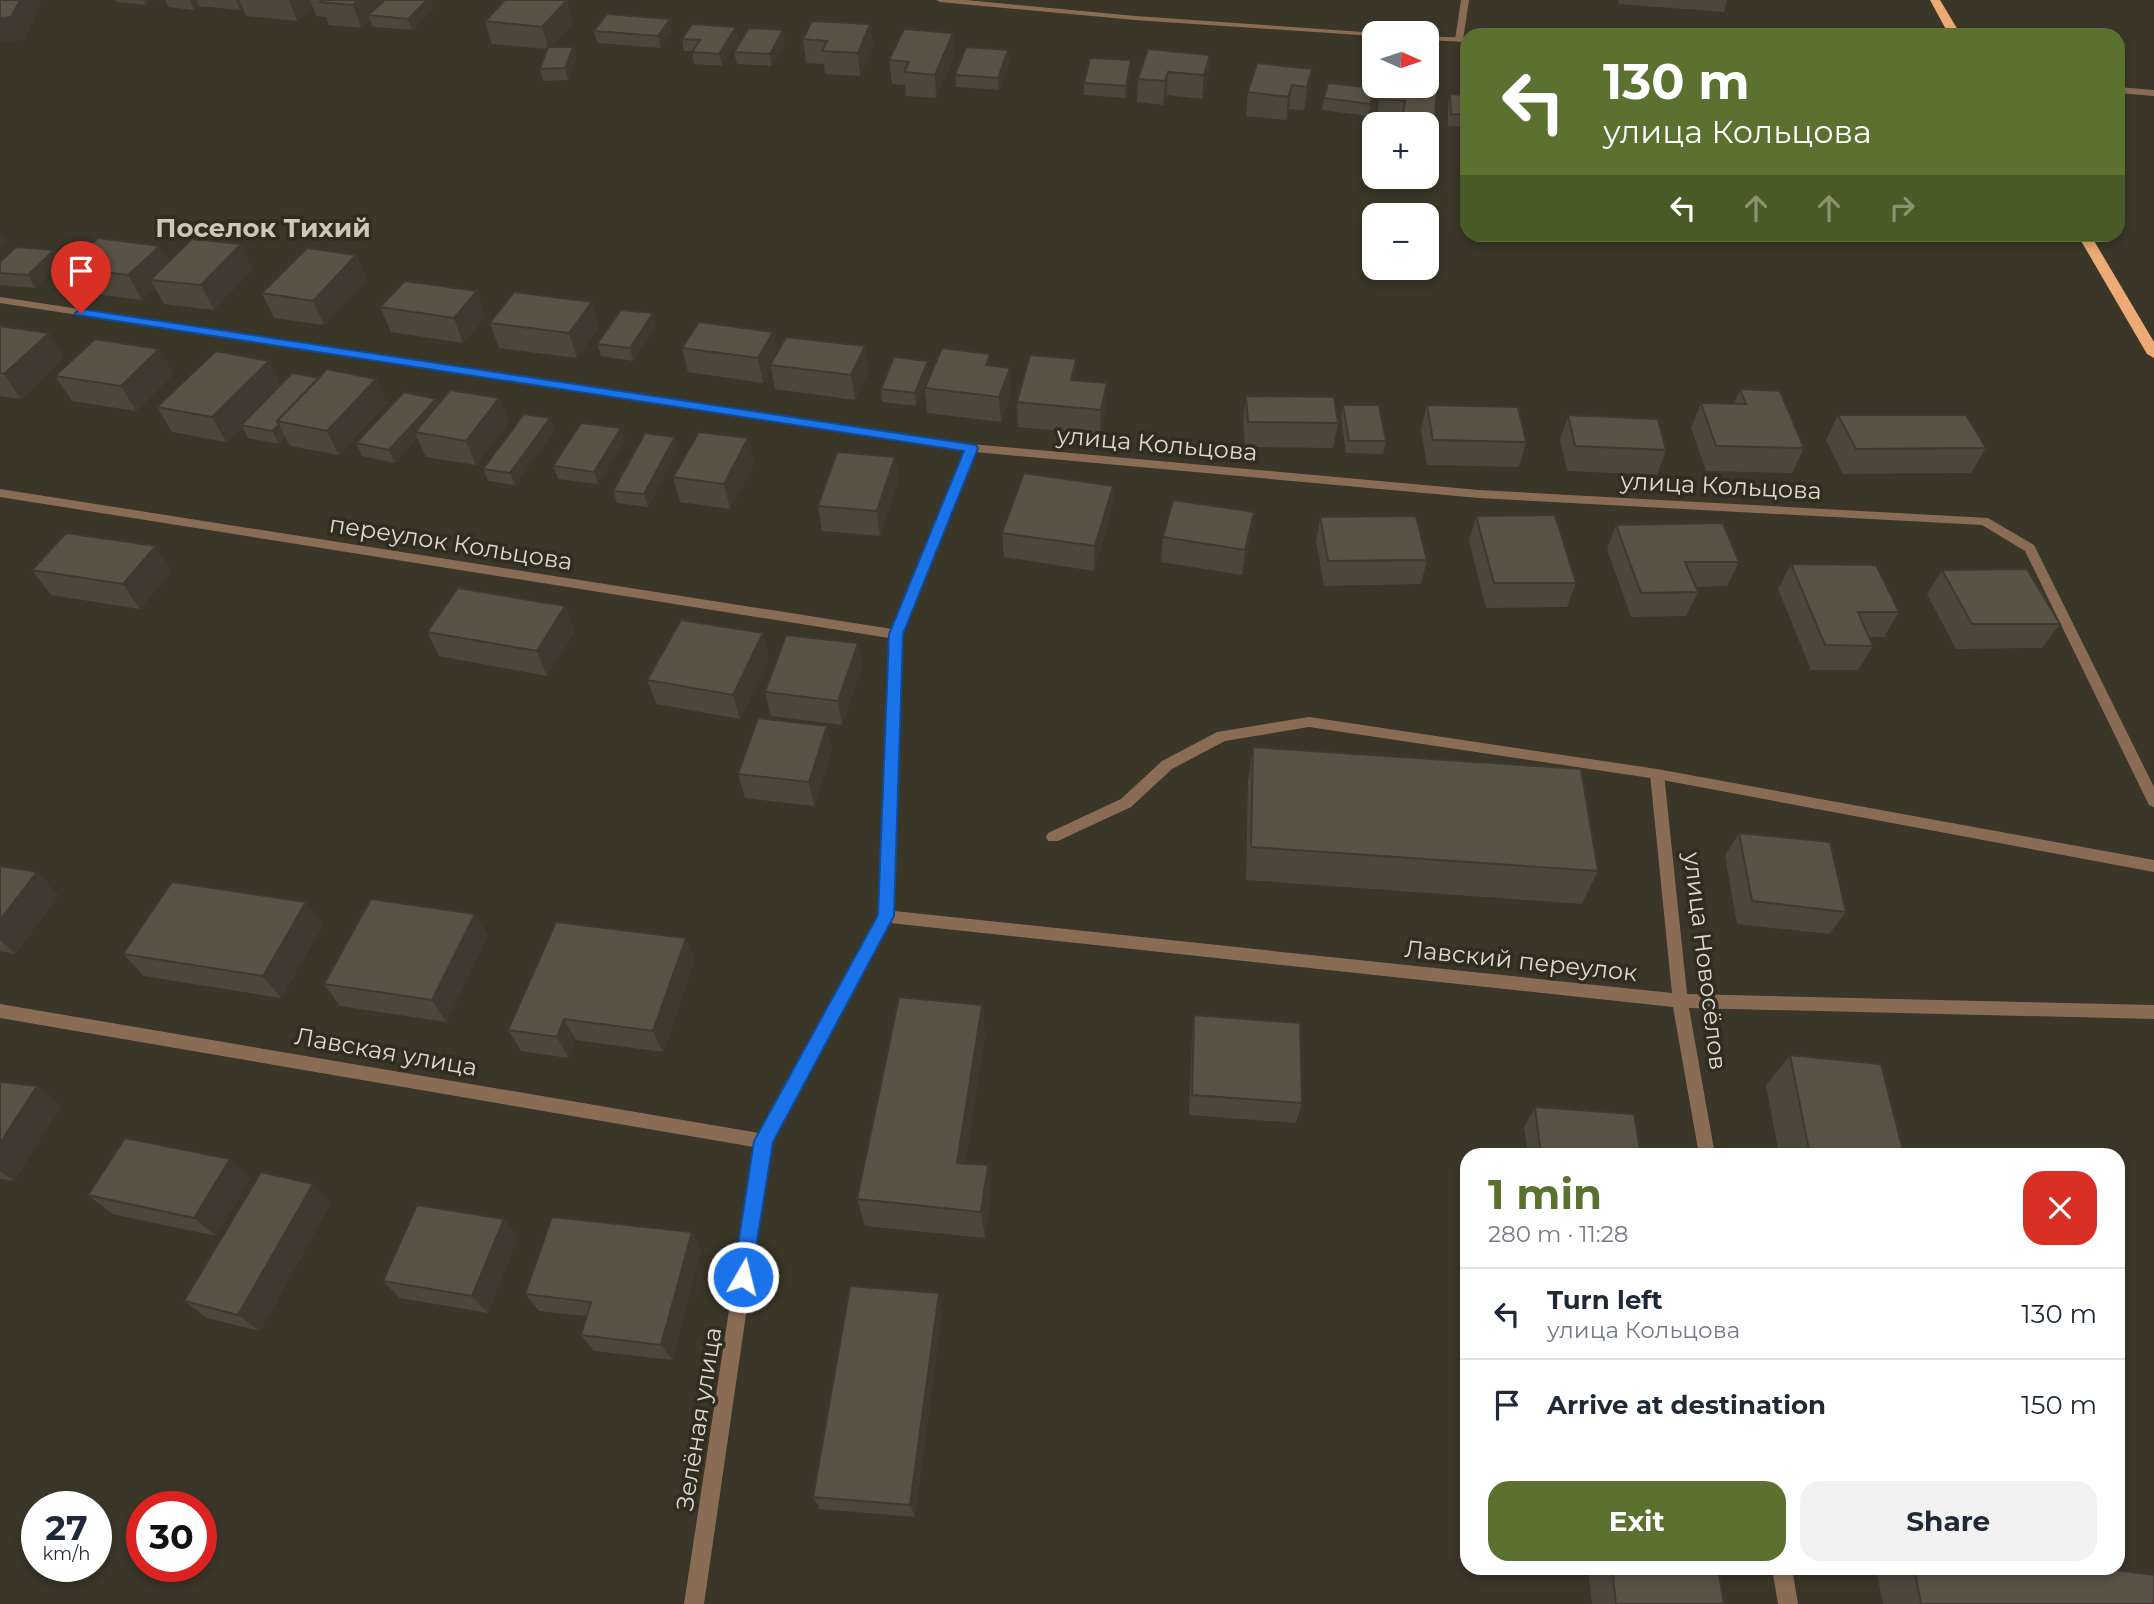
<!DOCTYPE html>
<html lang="en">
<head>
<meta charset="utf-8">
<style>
  body { margin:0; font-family:Montserrat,sans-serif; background:#f2f2f3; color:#1f2937; height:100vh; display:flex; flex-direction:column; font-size:26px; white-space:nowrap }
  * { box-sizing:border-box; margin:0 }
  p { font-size:23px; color:#747a83 }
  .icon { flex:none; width:38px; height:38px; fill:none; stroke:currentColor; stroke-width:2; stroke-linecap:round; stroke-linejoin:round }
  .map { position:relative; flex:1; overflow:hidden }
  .sheet { position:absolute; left:1460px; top:1148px; width:665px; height:427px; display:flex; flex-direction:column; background:#fff; border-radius:21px; box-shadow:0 4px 10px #0003 }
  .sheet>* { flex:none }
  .top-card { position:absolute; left:1460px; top:28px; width:665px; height:214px; border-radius:21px; box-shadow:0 4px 10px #0003; background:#5b712f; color:#fff; overflow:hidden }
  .needle { width:46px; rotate:93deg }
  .buttons { position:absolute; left:1362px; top:21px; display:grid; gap:14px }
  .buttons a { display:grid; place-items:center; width:77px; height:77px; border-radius:14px; background:#fff; box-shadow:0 4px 10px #0003; font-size:35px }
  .speed { position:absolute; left:21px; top:1491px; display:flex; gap:14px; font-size:35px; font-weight:700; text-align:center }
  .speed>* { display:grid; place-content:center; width:91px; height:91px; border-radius:50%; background:#fff; box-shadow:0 4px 10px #0003; line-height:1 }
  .speed small { font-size:18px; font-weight:400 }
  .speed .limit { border:10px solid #d22; background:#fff; color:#111 }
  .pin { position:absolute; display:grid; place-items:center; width:60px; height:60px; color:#fff; margin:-72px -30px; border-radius:50% 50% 50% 0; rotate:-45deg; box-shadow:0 0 7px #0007 }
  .pin .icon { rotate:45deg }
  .me { position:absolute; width:77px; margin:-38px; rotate:8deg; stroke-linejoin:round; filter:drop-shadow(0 0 5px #0008) }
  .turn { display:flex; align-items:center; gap:24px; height:147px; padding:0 28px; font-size:32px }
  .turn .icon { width:91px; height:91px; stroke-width:2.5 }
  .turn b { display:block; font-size:49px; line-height:60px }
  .lanes { display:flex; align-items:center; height:66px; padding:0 28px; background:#0003; justify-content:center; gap:35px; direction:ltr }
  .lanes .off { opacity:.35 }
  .round { display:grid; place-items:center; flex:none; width:74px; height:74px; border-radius:21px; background:#f2f2f3 }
  .headline { display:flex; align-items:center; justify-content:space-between; height:119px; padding:0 28px }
  h1 { font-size:42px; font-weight:700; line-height:52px; color:#5b712f }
  .primary-button { display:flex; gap:14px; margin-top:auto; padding:14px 28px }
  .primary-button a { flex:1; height:80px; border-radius:21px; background:#5b712f; color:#fff; font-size:28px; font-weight:700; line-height:80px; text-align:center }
  .primary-button a+a { background:#f2f2f3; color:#1f2937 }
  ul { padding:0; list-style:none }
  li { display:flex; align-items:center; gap:21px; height:91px; padding:0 28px; border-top:2px solid #e0e1e3 }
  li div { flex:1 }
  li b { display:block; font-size:26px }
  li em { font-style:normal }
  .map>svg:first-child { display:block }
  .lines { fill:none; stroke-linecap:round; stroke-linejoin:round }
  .service { fill:#8a6c55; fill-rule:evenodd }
  .minor { fill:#8a6c55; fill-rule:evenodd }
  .tertiary { fill:#8a6c55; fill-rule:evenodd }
  .trunk { fill:#eeaa74; fill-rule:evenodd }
  .wall { fill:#4c473b }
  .shaded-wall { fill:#3e3a30 }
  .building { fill:#585345; stroke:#3e3a30; stroke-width:2 }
  .route { fill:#1a73e8; stroke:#114b97; stroke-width:2 }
  .labels { text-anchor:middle; stroke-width:7; stroke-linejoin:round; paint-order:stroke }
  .street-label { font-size:24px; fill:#dcd9d1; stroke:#302c1e }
  .far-district-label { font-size:26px; font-weight:bold; fill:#ccc7b6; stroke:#302c1e }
</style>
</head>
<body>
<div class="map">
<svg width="2154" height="1604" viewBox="0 0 2154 1604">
  <rect width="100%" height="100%" fill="#3a3628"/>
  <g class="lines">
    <path class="service" d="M1309,717l348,52 497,91v12l-497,-93 -348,-52 -84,14 -53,28 -41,38 -73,34h-10l-2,-4 2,-4 73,-34 41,-38 55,-29z"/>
    <path class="minor" d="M1461,0h8l-6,40 -4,2 -4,-2z
      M0,297l971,147 508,46 509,28 46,27 120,242v20l-5,-2 -2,-4 -122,-250 -43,-26 -503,-27 -504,-46 -73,182 -8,277 778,82 -22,-219 2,-4h10l2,4 23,220 467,11v14l-465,-11 26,147h-16l-26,-148 -783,-84 -119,219 -67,462h-20l70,-457 -754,-129v-14l759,129 120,-217 10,-278 -889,-141v-8l892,140 72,-178 -964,-148z
      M1772,1568h20l6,36h-20z"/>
    <path class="tertiary" d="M936,0h30l169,16 243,17h-4v3l-239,-16 -195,-18z
      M1426,36l40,2v4l-40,-2z
      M2118,87l36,3v6l-36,-3z"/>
    <path class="trunk" d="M1930,0h10l21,35h-12z
      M2077,234h13l64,108v16l-7,-4z"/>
  </g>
  <path class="wall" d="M116,0h37l-7,5 -29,-3z
    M165,0h265l3,9 -21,21 -39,-3 -3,-7 -9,8 -32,-3 -3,-8 -10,-1 -3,-9 -16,14 -51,-5 -3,-8 -3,2 -41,-4 -5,4 -26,-3z
    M1618,0h109l-3,12 -105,-8z
    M485,21l88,2 -22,24h22l3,11 -8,22 -25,1 -3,-12 7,-20 -55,-5z
    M870,24l3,23 -13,29 -35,-2 -1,-10 -18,-1 -3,-24z
    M783,30l2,12 -14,24 -34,-2 -3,-12z
    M594,31h78l-11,17 -64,-5z
    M739,38l-17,28 -28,-2 -2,-13h-8l-2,-12z
    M1008,50l1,12 -10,28 -43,-3 -1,-12z
    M1210,55l-2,24 -6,20 -35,-4 -4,10 -26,-3 1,-23z
    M954,56l-18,42 -30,-2 -1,-11 -13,-1 -3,-24z
    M1131,60v12l-6,26 -41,-3v-12z
    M1312,69l-3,23 -5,18 -15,-1 -3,11 -40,-4 2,-24z
    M1381,86h45l8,38 -4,24 -4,-1v-23h-28l-22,-2z
    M1450,94l16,1v32l-18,-1v-20z
    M1324,98l48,2 -4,16 -46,-6z
    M356,255l11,25 -43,45 -50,-7 -12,-25z
    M169,261l84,8 -39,41 -50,-6 -9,-16 -13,12 -62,-8 -15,-25z
    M0,262l61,1 -26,25 -35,-3z
    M380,307l106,9 -23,27 -72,-11z
    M490,323l109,4 -22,31 -78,-10z
    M0,326l49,7 15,25 -43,41 -21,-3z
    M656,326l-23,35 -32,-5 -4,-12z
    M773,332l4,20 92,19 -14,29 -80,-11 -4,-21 -8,15 -75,-11 -6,-24z
    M159,349l14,25 -37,37 -64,-10 -17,-25z
    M1076,359v22l30,27 -6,27 -82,-8 -1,-25z
    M269,361l12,24 38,-7 57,1 11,24 -48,52 -49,-9 -5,-9 -6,7 -31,-6 -6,-12 -16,16 -54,-10 -15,-25z
    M990,366l20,2 1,25 -10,29 -74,-9 -2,-25z
    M929,374l-13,32 -34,-4 -1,-13z
    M1740,389l64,59 -12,25 -86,-2 -15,-43 10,-25 33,1z
    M1246,396l92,27 -5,25 -88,-1 -2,-26z
    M499,398l10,25 -33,42 -50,-8 -9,-19 -22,25 -33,-7 -6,-13 80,-44 2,5z
    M1343,405l43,36 -3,13 -37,-1 -5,-36z
    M1427,405l99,37 -7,25 -92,-2 -6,-35z
    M1568,415l98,35 -9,25 -90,-4 -7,-31z
    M1838,415l148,33 -15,25 -128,1 -17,-34z
    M550,418l5,12 -40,55 -27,-4 -5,-12z
    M621,428l4,13 -27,43 -40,-5 -5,-13z
    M678,449l-30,58 -31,-4 -4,-12z
    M895,457l3,25 -18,54 -58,-5 -4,-25z
    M754,463l-24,46 -50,-7 -7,-25z
    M1113,486l-1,24 -18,61 -90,-14 -2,-24z
    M1476,516l100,67 -9,24 -81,1 -17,-67z
    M1320,517l107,43 -6,24 -97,2 -8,-44z
    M1616,525l123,37 -12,24 -32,1 3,5 -12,24 -55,1 -24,-68z
    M1163,537h88l-9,38 -81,-13z
    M1791,564l108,48 -15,25h-15l4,9 -15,24h-47l-33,-81z
    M32,570l140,1 -32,38 -89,-14z
    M1942,570l118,54 -18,24 -86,1 -29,-55z
    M565,606l10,25 -28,45 -108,-20 -12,-24z
    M858,643l4,24 -20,58 -71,-9 -6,-24z
    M769,658l-29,61 -84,-15 -9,-24z
    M1253,747l345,124 -16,33 -336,-24 2,-99z
    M832,750l-18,56 -69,-8 -7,-24z
    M1739,833l107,79 -17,22 -92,-10 -12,-68z
    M0,866l59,29 -44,59 -15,-3z
    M306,902l17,23 -42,73 -137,-22 -21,-22z
    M475,914l13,22 -42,86 -106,-16 -16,-22z
    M695,960l-32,92 -87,-12 -8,18 -47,-7 -13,-21z
    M982,1005l3,30 -20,128 23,2 3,28 -6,45 -120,-12 -8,-27z
    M1194,1015l108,88 -6,20 -107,-8 3,-79z
    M1790,1055l114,100h-125l-13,-70z
    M0,1082l37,4 24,20 -47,75 -14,-2z
    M1535,1107l106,48h-113l-4,-28z
    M250,1178l-34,58 -104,-22 -24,-19z
    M331,1203l-71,128 -53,-13 -23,-17z
    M504,1219l14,18 -30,76 -88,-15 -17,-17z
    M692,1232l9,18 -29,110 -78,-9 -13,-16 5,-19 -47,-5 -14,-17z
    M942,1310l-27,207 -95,-8 -7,-12z
    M1588,1568h130l6,36h-132z
    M1876,1568h222l56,36h-271z"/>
  <path class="shaded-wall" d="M20,0h21l1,2 -18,38 -24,3v-25z
    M144,0h9l-7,5z
    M190,0h7l2,6 -5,4z
    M236,0h3l4,8 -3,2z
    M289,0h21l3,7 -16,14z
    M358,0h26l-16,15 2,5 -9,8 -8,-23z
    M427,0h3l3,9 -21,21 -4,-11z
    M567,0l6,23 -24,27 -7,-23z
    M670,19l2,12 -11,17 -3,-12z
    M870,24l3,23 -13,29 -2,-23z
    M736,27l3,11 -17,28 -3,-12z
    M783,30l2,12 -14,24 -1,-12z
    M953,33l1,23 -18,42 -1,-23z
    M573,47l3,11 -8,22 -3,-12z
    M1008,50l1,12 -10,28 -1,-12z
    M1210,55l-2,24 -6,20 2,-24z
    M1131,60v12l-6,26 1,-12z
    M1312,69l-3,23 -5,18 3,-23z
    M1168,72l-1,23 -4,10 2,-24z
    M1292,85l-3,24 -3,11 2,-23z
    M0,231l7,11 -7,5z
    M241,244l12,25 -39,41 -13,-25z
    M160,246l14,24 -24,10 5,8 -13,12 -14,-25z
    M54,250l7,13 -26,25 -7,-13z
    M356,255l11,25 -43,45 -11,-24z
    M477,291l9,25 -23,27 -9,-25z
    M592,302l7,25 -22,31 -8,-25z
    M653,313l3,13 -23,35 -3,-13z
    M773,332l5,24 -8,9 1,3 -8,15 -5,-25z
    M49,333l15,25 -43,41 -17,-25z
    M865,346l4,25 -14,29 -4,-25z
    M159,349l14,25 -37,37 -15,-25z
    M990,354l1,24 -5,-13z
    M1076,359v25l-5,-4z
    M269,361l13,25 -56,56 -14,-25z
    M928,361l1,13 -13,32 -1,-13z
    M1010,368l1,25 -10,29 -2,-25z
    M376,379l11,24 -48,52 -12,-24z
    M1107,383l-1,25 -6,27 1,-25z
    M499,398l10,25 -33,42 -10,-24z
    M436,399l6,13 -27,20 2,6 -22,25 -6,-13z
    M550,418l5,12 -40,55 -5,-12z
    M279,425l6,12 -6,7 -7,-13z
    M621,428l4,13 -27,43 -4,-12z
    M675,437l3,12 -30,58 -4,-13z
    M748,438l6,25 -24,46 -6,-25z
    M895,457l3,25 -18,54 -3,-25z
    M1113,486l-1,24 -18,61 1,-25z
    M1254,512l-3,25 -9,38 3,-25z
    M156,546l16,25 -32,38 -17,-25z
    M565,606l10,25 -28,45 -10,-25z
    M763,633l6,25 -29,61 -7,-24z
    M858,643l4,24 -20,58 -4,-24z
    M827,726l5,24 -18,56 -5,-24z
    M37,872l22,23 -44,59 -15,-14v-20z
    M306,902l17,23 -42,73 -18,-22z
    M475,914l13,22 -42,86 -14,-22z
    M686,938l9,22 -32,92 -10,-21z
    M982,1005l3,30 -24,155 -4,-27z
    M564,1019l12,21 -8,18 -11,-21z
    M37,1086l24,20 -47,75 -14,-10v-28z
    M230,1159l20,19 -34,58 -22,-18z
    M988,1165l3,28 -6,45 -4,-26z
    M313,1184l18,19 -71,128 -22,-16z
    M504,1219l14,18 -30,76 -16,-17z
    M692,1232l9,18 -29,110 -11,-15z
    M939,1293l3,17 -27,207 -5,-12z"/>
  <path class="building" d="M0,0h20l-9,17 -11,1z
    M323,0h35l-5,5 -33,-3z
    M385,0h42l-19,19 -40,-4z
    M505,0h62l-25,27 -57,-6z
    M607,14l63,5 -12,17 -64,-5z
    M812,21l58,3 -12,29 -36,-2 5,-10 -24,-2z
    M692,24l44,3 -17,27 -27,-2 8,-12 -18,-1z
    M749,28l34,2 -13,24 -36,-2z
    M904,29l49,4 -18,42 -31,-3 5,-10 -20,-2z
    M548,47h25l-8,21 -25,1z
    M966,47l42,3 -10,28 -43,-3z
    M1148,49l62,6 -6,20 -36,-3 -3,9 -27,-2z
    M1090,58l41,2 -5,26 -42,-3z
    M1257,63l55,6 -5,18 -15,-2 -4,12 -40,-5z
    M1426,81l12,1 -4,42 -32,-3 3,-20 -25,-2 2,-13h44z
    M1328,83l45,5 -3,16 -46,-6z
    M1450,94l16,1v20l-15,-1z
    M98,238l62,8 -32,29 -63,-8z
    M192,239l49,5 -40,41 -51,-5z
    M16,247l38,3 -26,25 -28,-2v-11z
    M307,248l49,7 -43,46 -51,-8z
    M405,281l72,10 -23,27 -74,-11z
    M514,292l78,10 -23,31 -79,-10z
    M621,310l32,3 -23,35 -33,-4z
    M699,322l74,10 -15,26 -76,-10z
    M0,326l49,7 -45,41 -4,-1z
    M786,337l79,9 -14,29 -81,-10z
    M95,339l64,10 -38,37 -66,-10z
    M942,348l48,6 -4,11 24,3 -11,29 -74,-9z
    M216,351l53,10 -57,56 -55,-10z
    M1030,355l46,4 -5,21 36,3 -6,27 -84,-8z
    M894,357l34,4 -13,32 -34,-4z
    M327,369l49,10 -49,52 -50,-10z
    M292,373l27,5 -42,43 2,4 -7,6 -31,-6z
    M1740,389l40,2 24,57 -88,-2 -15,-43 45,1z
    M450,390l49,8 -33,43 -51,-9z
    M404,392l32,7 -47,51 -33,-7z
    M1246,396l88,1 4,26 -90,-1z
    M1343,405h36l7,36h-37z
    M1427,405l91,2 8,35 -93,-2z
    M524,414l26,4 -40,55 -27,-4z
    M1568,415l90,4 8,31 -91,-4z
    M1838,415h128l20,33 -130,1z
    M581,423l40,5 -27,44 -41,-6z
    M699,432l49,6 -24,46 -51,-7z
    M645,433l30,4 -31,57 -31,-3z
    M837,452l58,5 -18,54 -59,-5z
    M1024,473l89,13 -18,60 -93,-13z
    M1173,500l81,12 -9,38 -82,-13z
    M1555,515l21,68h-82l-18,-67z
    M1416,516l11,44 -99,1 -8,-44z
    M1723,523l16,39h-54l13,30 -57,1 -25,-68z
    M66,533l90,13 -33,38 -91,-14z
    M1791,564l85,1 23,47h-41l15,34 -48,-1z
    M2027,569l33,55h-88l-30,-54z
    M458,588l107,18 -28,45 -110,-19z
    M681,620l82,13 -30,62 -86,-15z
    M786,635l72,8 -20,58 -73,-9z
    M758,718l69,8 -18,56 -71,-8z
    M1253,747l328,22 17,102 -347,-24z
    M1739,833l91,9 16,70 -94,-11z
    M0,866l37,6 -37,48z
    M172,882l134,20 -43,74 -140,-22z
    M371,899l104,15 -43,86 -108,-16z
    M556,922l130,16 -33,93 -89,-12 -7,18 -49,-7z
    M899,997l83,8 -25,158 31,2 -7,47 -124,-13z
    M1194,1015l106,8 2,80 -110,-8z
    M1790,1055l91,9 23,91h-94z
    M0,1082l37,4 -37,57z
    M1535,1107l99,7 7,41h-100z
    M125,1138l105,21 -36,59 -106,-23z
    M261,1172l52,12 -75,131 -54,-14z
    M417,1205l87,14 -32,77 -89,-15z
    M552,1217l140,15 -31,113 -80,-10 10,-33 -66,-8z
    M850,1286l89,7 -29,212 -97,-8z
    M1612,1568h106l6,36h-108z
    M1914,1568h184l56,7v29h-233z"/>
  <path class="route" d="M81,309l895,136 2,3 -75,186 -9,282 -121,226 -23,142 -7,3 -7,-3 -3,-7 21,-136 124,-226 11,-281 75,-183 -887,-136 -2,-2z"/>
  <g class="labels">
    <g class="street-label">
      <text transform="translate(1157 444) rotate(5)" y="8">улица Кольцова</text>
      <text transform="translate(1721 486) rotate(3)" y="8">улица Кольцова</text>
      <text transform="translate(451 543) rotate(9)" y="8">переулок Кольцова</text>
      <text transform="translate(1521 961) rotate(6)" y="8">Лавский переулок</text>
      <text transform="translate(1705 961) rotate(83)" y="8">улица Новосёлов</text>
      <text transform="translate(386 1052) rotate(10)" y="8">Лавская улица</text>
      <text transform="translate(699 1419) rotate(-81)" y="8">Зелёная улица</text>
    </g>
    <g class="far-district-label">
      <text x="263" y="237">Поселок Тихий</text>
    </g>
  </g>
</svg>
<div class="buttons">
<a><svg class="needle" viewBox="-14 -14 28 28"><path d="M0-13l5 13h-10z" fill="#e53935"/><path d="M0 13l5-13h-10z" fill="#747a83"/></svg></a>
<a>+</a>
<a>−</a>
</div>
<div class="speed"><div>27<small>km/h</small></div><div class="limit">30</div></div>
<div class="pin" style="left:81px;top:313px;background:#d93025"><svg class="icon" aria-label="arrive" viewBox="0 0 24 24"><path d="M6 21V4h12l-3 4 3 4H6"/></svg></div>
<svg class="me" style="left:743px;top:1277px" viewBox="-20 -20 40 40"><circle r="17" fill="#1a73e8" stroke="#fff" stroke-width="3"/><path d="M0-11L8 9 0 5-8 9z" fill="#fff"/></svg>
<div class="top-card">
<div class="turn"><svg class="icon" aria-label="left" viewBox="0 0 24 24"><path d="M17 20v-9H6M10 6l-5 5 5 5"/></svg><div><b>130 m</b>улица Кольцова</div></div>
<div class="lanes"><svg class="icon" aria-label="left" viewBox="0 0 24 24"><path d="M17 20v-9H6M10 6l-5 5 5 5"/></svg><svg class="icon off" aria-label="ahead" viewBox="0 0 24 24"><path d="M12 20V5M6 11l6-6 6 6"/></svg><svg class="icon off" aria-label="ahead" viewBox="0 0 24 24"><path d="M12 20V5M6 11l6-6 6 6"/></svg><svg class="icon off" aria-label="right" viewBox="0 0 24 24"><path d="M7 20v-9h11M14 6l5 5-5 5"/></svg></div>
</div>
<section class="sheet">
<div class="headline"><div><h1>1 min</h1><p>280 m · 11:28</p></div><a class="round" style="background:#d93025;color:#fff"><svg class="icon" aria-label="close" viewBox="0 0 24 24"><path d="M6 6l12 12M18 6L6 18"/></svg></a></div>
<ul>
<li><svg class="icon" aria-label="left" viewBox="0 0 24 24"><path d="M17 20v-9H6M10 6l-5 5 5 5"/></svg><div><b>Turn left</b><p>улица Кольцова</p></div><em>130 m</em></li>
<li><svg class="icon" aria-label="arrive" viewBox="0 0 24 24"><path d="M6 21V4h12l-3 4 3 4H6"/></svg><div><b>Arrive at destination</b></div><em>150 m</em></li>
</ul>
<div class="primary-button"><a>Exit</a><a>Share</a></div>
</section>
</div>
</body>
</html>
